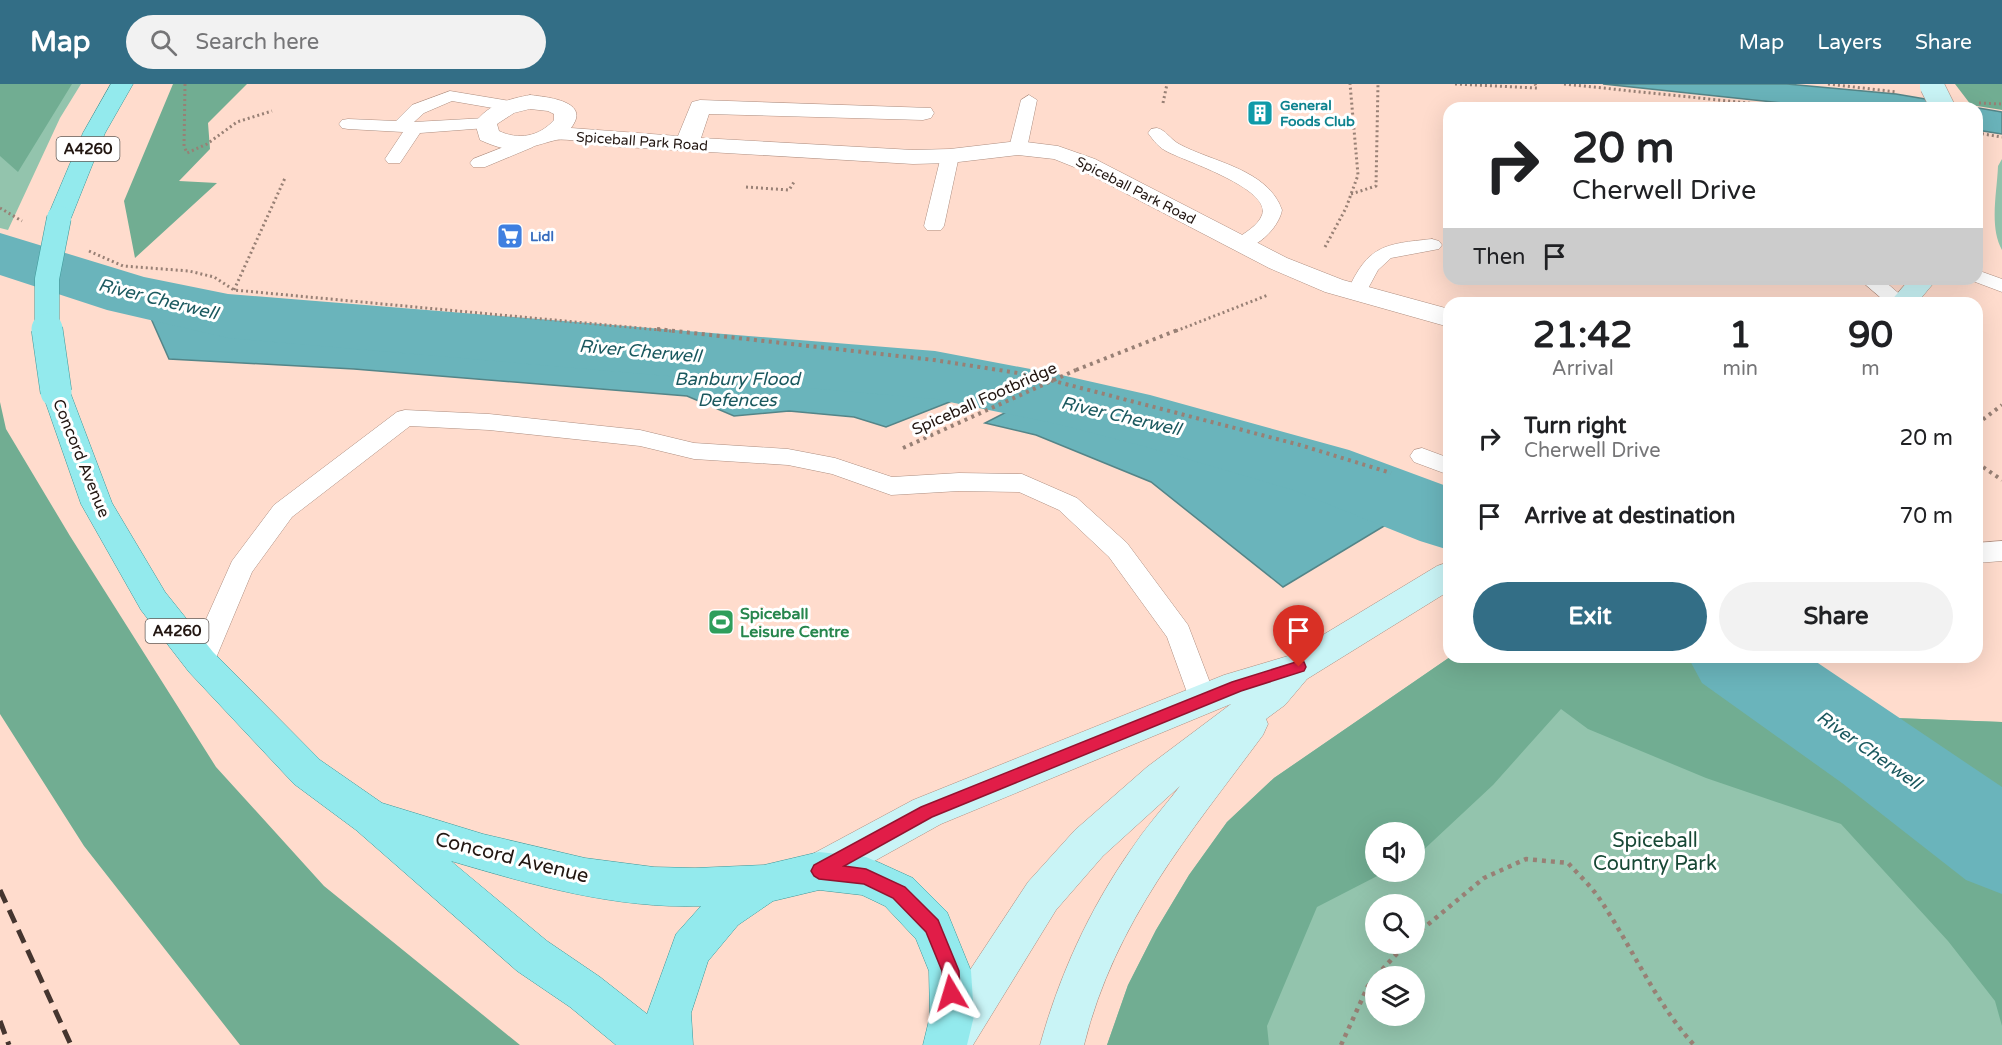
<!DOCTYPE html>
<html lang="en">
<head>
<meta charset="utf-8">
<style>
  body { margin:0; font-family:"Varela Round",sans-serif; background:#f2f2f2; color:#202124; height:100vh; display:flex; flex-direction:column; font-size:22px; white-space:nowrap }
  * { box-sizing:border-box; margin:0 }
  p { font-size:20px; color:#757577 }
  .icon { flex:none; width:33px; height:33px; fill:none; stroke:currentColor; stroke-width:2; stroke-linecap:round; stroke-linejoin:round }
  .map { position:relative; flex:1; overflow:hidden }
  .sheet { position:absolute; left:1443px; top:213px; width:540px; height:366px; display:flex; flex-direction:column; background:#fff; border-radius:18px; box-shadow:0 6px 24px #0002 }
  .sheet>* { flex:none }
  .guide { position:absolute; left:1443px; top:18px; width:540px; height:183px; border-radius:18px; box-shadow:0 6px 24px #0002; background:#fff; color:#202124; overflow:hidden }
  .controls { position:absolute; left:1365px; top:738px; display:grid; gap:12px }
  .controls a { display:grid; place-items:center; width:60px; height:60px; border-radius:50%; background:#fff; box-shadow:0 6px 24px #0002; font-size:30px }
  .pin { position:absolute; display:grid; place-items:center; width:51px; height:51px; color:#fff; margin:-62px -26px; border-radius:50% 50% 50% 0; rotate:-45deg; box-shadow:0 0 6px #0007 }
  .pin .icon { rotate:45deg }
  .me { position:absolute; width:66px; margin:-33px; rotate:353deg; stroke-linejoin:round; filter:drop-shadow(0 0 4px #0008) }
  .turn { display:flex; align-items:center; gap:21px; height:126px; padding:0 30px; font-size:27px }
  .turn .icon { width:78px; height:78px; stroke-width:2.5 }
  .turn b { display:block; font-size:42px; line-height:51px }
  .then { display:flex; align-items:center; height:57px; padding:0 30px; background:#0003; gap:12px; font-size:22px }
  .eta { display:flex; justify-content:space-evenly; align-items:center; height:102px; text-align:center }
  .eta b { font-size:36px; font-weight:700; line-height:42px }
  .primary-button { display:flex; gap:12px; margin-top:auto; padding:12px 30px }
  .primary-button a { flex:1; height:69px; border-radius:36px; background:#336e86; color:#fff; font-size:24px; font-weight:700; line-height:69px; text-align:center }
  .primary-button a+a { background:#f2f2f2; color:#202124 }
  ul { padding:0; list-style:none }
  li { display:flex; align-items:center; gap:18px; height:78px; padding:0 30px }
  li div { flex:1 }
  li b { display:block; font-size:22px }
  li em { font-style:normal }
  header { display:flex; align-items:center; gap:36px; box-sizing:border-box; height:84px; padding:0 30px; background:#336e86; color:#fff }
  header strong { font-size:28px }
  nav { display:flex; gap:33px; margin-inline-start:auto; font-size:21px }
  .search { width:420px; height:54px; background:#f2f2f2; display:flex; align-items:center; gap:15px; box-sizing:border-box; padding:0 21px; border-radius:33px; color:#757577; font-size:22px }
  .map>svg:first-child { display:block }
  .green { fill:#93c4ad; fill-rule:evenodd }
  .forest { fill:#71ad92 }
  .water { fill:#6ab4bb; stroke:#548588; stroke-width:1.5 }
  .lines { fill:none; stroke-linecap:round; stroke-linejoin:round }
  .river { fill:#6ab4bb; fill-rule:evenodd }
  .lane-casing { stroke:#ae8e80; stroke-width:1 }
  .street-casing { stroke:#ae8e80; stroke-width:1 }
  .secondary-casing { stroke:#ae8e80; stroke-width:1 }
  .primary-casing { stroke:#3d9798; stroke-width:1 }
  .path-far2 { stroke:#988075; stroke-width:3; stroke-dasharray:2 3; stroke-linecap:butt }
  .path-far1 { stroke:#988075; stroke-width:4; stroke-dasharray:3 4.5; stroke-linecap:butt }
  .path { stroke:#988075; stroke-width:4.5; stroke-dasharray:4 5; stroke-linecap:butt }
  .lane { fill:#fff; fill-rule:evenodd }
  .street { fill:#fff; fill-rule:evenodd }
  .secondary { fill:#c9f4f6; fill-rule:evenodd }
  .primary { fill:#93eaed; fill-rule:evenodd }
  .rail { stroke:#45352f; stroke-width:5; stroke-dasharray:14 8; stroke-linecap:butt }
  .secondary-bridge-casing { stroke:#ae8e80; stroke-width:25; stroke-linecap:butt }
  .primary-bridge-far1-casing { stroke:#3d9798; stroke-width:25; stroke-linecap:butt }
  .primary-bridge-casing { stroke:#3d9798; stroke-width:32; stroke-linecap:butt }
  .path-bridge { stroke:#988075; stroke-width:4; stroke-dasharray:3 4.5; stroke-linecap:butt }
  .secondary-bridge { stroke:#c9f4f6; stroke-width:24 }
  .primary-bridge-far1 { stroke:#93eaed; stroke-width:24 }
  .primary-bridge { stroke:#93eaed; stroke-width:31 }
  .route { fill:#e11d48; stroke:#92132f; stroke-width:1.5 }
  .labels { text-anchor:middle; stroke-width:6; stroke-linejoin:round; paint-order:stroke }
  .far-culture-label { font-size:14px; font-weight:bold; fill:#0d838f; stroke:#fff; text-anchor:start }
  .far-street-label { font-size:14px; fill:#221611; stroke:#fff }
  .far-shop-label { font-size:14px; font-weight:bold; fill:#366cbe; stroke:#fff; text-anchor:start }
  .shield { fill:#fff; stroke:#645c58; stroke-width:1.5 }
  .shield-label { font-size:15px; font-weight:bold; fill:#221611 }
  .street-label { font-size:16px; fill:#221611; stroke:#fff }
  .leisure-label { font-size:16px; font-weight:bold; fill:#27864d; stroke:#fff; text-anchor:start }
  .water-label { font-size:18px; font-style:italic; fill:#1b595f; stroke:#fff }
  .near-park-label { font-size:20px; fill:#174835; stroke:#fff }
  .near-street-label { font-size:20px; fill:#221611; stroke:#fff }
</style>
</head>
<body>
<header>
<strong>Map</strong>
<div class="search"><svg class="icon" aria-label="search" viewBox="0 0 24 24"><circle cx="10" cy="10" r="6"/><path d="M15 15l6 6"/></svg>Search here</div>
<nav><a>Map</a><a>Layers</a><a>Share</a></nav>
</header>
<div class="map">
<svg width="2002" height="961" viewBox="0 0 2002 961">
  <rect width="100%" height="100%" fill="#ffdccd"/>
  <path class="green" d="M0,0h81l-21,34 -52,112 -8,-2z
    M2002,75v91c-13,-23 -5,-57 -4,-84z
    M1450,573h362l30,59 160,6v323h-895l21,-60 28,-55 33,-55 38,-53 47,-44zM1376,748h38v40h-38zM1376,820h38v40h-38zM1376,892h38v40h-38z"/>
  <path class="forest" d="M0,0h72l-54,88 -18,-16z
    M173,0h74l-39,39 2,26 -31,32 38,2 -82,75 -11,-57z
    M1955,0h47v26l-31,-5z
    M0,318l6,27 64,107 146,231 108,119 196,159h-280l-156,-199 -84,-132z
    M1450,573h362l30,59 160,6v304l-7,-25 -47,-60 -107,-117 -135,-46 -118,-49 -27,-20 -68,76 -75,70 -3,2 -1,-25h-38v40h9l-68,35 -50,119 2,19h-162l21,-60 28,-55 33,-55 38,-53 47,-44z"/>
  <path class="water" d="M1603,0h184l109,10 106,18v22l-25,-4v-22h-147z
    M149,230l76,12 417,30 216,18 117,18 -89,35 -32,-10 -65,-6 -55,5 -47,-20 -333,-27 -185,-10z
    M1026,318l149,32 145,43 79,40 -116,70 -132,-105 -115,-47 -51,-12z"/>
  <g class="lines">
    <path class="river" d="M0,149l144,44 84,17 707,57 122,23 93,21 199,55 100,37v63l-29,-9 -127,-51 -150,-44 -86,-22 -122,-25 -707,-61 -121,-28 -107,-35z
      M1688,573h121l193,130v107l-36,-14 -124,-97 -140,-100z"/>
    <defs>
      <path id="lane" d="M450,7l66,11 2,4 -2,4 -6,1 -58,-10 -28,12 -10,9 72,-4 6,1 3,4 -3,4 -6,1 -66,5 -20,30h-12l-3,-4 18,-27 -55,-3 -6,-1 -3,-4 3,-4 6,-1 48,2 16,-16z
        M1029,11l8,5 -10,48 -3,4h-12l-3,-4 12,-48z
        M1157,44c9,2 13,11 22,16 33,18 89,25 103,66 -3,18 -28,43 -47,38l-3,-4 3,-4c9,-7 23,-14 27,-25 10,-26 -77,-54 -94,-63 -9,-4 -14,-11 -20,-19l3,-4z
        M527,54l6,1 3,4 -3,4 -48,20h-12l-3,-4 3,-4z
        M950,67l6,1 3,4 -15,70 -3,4h-14l-3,-4 17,-70 3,-4z
        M1432,155l7,2 3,4 -3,4 -48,9 -13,12 -14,26 -7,2 -7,-2 -3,-4c21,-47 37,-48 85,-53z
        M1977,186l25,9v13l-32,-12 7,-1z
        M1859,195h23l28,24h-23z
        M405,326l84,4 151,16 54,13 94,6 47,9 57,19 67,-4 63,1 55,24 50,45 61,82 29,76 -4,8 -10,4 -10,-4 -26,-72 -58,-80 -50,-47 -40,-18 -60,-1 -68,4 -59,-21 -44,-9 -94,-6 -54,-13 -151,-16 -79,-4 -118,91 -40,55 -41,98 -10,3 -10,-3 -4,-8 45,-101 42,-56 123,-93z
        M1422,364l27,10v17l-35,-13 -4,-6 4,-6z
        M2002,457v20l-25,2v-20z"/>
      <path id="street" d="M530,11c17,2 62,6 41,33l107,8 14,-34 8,-2 231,8 3,5 -3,5 -8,2 -214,-6 -8,24 212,12 37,-1 68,-8 40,5 37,13 192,99 56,22 106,29v18l-124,-35 -56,-24 -190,-99 -25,-10 -36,-4 -68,8 -37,1 -306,-18c-12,-2 -40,-8 -51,-6 -35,9 -40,16 -76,0l-5,-17c13,-19 34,-24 55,-28zM530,25l18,2 6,3v6c-15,17 -36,20 -55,11l-2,-7 17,-11z"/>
      <path id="secondary" d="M1910,195h27l-20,24h-28z
        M1449,478v29l-142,88 -22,26 -19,14 2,5 -5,11c-74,100 -148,186 -179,310h-44c19,-69 49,-135 90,-194 15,-23 34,-44 50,-65l-77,70 -47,54 -83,135h-48l6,-16 97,-147 47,-52 72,-63 84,-63 -290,120 -108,60 -14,6 -14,-6 -6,-13 6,-13 108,-58 311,-125 64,-19 149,-90z"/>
      <path id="primary" d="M111,0h22l-28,49 -34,85 -3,5 -9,2 -9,-2 -3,-5 36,-85z
        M56,298l10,3 4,7 42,111 53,89 48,60 107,108 62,43 101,31 102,24 69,9 41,1 69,-3 55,-13 47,5 14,6 33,15 34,34 24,59 3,45 -7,29h-44l7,-29 -1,-45 -13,-32 -31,-33 -23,-11 -43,-5 -46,11 -35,24 -30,36 -17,52 2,32h-77l-46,-38 -53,-36 -161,-141 -62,-46 -105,-112 -48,-62 -60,-106 -39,-112 4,-7zM451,777c81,24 165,48 250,45l-25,28 -29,80 -47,-37 -53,-36z"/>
    </defs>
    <use href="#lane" class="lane-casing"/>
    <use href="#street" class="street-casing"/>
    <use href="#secondary" class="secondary-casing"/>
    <use href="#primary" class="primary-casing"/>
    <path class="path-far2" d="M185,0l-1,62 3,7 20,-9 30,-22 35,-11
      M1455,0l82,4 -2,-4
      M1564,0l232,24
      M1828,0l69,8
      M1163,19l4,-19
      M1979,19l23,1
      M1977,49l25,4
      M746,103l43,3 5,-8
      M1351,110l25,-8 2,-102
      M0,124l22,13
      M1325,163l21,-39 12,-33 -8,-91
      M89,167l34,15 66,5 25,6 20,13 437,41
      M234,206l51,-112
      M1176,247l92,-36"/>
    <path class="path-far1" d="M657,245l277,31 97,15 269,70 91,28
      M1076,286l104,-41
      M1977,340l25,-19
      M1977,379l25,17"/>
    <path class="path" d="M1414,852l70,-58 42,-19 42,4c11,12 24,24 33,38 32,48 54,101 93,144
      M1376,892l30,-32
      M1341,961l27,-59 8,-9"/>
    <use href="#lane" class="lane"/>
    <use href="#street" class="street"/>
    <use href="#secondary" class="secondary"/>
    <use href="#primary" class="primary"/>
    <path class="rail" d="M0,806l71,155
      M0,937l9,24"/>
    <defs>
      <path id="secondary-bridge" d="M1932,2l11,22"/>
      <path id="primary-bridge-far1" d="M47,247v-52l12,-61"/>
      <path id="primary-bridge" d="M47,245l9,63"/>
    </defs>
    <use href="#secondary-bridge" class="secondary-bridge-casing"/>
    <use href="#primary-bridge-far1" class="primary-bridge-far1-casing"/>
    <use href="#primary-bridge" class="primary-bridge-casing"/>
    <path class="path-bridge" d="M903,364l173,-78"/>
    <use href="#secondary-bridge" class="secondary-bridge"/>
    <use href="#primary-bridge-far1" class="primary-bridge-far1"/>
    <use href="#primary-bridge" class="primary-bridge"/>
  </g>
  <path class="route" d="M1299,577l5,1 2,5 -2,4 -63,20 -309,126 -88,49 22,3 39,18 33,33 21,51 1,22 -2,7 -7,2 -6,-2 -3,-7v-22l-16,-39 -33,-34 -29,-14 -45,-5 -5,-3 -3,-5 3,-6 107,-58 311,-125z"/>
  <defs>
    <symbol id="building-square" viewBox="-11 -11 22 22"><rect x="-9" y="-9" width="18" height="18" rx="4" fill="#0f9aa8" stroke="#fff"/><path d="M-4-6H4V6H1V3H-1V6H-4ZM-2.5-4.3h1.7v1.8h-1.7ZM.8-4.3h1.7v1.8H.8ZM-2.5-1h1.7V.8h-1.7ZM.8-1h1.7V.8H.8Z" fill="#fff"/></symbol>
    <symbol id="supermarket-square" viewBox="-11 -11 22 22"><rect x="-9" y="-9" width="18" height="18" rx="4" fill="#3f7fe0" stroke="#fff"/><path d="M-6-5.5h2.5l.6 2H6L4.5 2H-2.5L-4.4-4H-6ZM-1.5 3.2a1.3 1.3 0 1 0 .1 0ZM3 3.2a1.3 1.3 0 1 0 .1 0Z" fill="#fff"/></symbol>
    <symbol id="stadium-square" viewBox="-11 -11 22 22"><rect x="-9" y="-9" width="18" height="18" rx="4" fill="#2e9e5b" stroke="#fff"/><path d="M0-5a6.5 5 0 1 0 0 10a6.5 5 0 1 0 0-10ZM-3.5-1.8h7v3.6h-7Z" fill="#fff"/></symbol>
  </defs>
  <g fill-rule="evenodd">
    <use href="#building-square" x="1245" y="14" width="30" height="30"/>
    <use href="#supermarket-square" x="495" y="137" width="30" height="30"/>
    <use href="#stadium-square" x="706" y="523" width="30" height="30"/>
  </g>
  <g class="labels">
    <g class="far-culture-label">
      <text x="1280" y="26">General<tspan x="1280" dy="16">Foods Club</tspan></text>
    </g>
    <g class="far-street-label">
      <text transform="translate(642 57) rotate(4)" y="5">Spiceball Park Road</text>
      <text transform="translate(1136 106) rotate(27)" y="5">Spiceball Park Road</text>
    </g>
    <g class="far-shop-label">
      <text x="530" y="157">Lidl</text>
    </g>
    <g class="shield">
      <rect x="56.5" y="53" width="63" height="24" rx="4.5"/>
      <rect x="145.5" y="535" width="63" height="24" rx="4.5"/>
    </g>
    <g class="shield-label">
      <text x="88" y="70">A4260</text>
      <text x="177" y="552">A4260</text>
    </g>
    <g class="street-label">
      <text transform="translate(984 314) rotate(-24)" y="6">Spiceball Footbridge</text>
      <text transform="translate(82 374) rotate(68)" y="6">Concord Avenue</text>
    </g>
    <g class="leisure-label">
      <text x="740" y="535">Spiceball<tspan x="740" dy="18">Leisure Centre</tspan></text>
    </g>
    <g class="water-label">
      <text transform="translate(158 215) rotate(14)" y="6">River Cherwell</text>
      <text transform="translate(640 267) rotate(5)" y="6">River Cherwell</text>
      <text x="737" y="301">Banbury Flood<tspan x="737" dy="21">Defences</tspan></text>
      <text transform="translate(1121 332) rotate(13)" y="6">River Cherwell</text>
      <text transform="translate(1869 666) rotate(35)" y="6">River Cherwell</text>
    </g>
    <g class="near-park-label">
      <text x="1655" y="763">Spiceball<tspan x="1655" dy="23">Country Park</tspan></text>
    </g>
    <g class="near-street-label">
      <text transform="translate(512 773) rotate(14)" y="7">Concord Avenue</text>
    </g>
  </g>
</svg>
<div class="controls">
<a><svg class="icon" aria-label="sound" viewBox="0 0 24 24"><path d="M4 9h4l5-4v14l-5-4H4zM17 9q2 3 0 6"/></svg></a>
<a><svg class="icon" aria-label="search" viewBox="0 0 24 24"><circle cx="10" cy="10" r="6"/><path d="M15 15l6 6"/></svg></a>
<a><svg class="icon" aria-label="layers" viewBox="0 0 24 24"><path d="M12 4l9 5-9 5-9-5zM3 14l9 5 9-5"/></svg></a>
</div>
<div class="pin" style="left:1299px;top:583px;background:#d93025"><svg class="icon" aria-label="arrive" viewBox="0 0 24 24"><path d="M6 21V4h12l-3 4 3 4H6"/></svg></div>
<svg class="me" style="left:951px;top:909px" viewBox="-20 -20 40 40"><path d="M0-17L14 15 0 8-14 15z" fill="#e11d48" stroke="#fff" stroke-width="4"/></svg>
<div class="guide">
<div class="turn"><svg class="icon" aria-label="right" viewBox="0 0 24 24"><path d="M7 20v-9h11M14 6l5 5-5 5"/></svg><div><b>20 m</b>Cherwell Drive</div></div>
<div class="then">Then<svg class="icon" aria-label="arrive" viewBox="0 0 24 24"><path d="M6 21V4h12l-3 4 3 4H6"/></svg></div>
</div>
<section class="sheet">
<div class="eta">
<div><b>21:42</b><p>Arrival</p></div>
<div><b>1</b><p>min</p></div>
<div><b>90</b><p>m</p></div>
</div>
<ul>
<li><svg class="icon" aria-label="right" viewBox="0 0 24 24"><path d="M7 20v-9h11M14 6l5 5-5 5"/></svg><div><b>Turn right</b><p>Cherwell Drive</p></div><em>20 m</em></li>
<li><svg class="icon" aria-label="arrive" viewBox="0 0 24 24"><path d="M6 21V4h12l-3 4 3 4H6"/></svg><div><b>Arrive at destination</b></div><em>70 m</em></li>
</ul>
<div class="primary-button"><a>Exit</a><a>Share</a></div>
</section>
</div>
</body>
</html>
